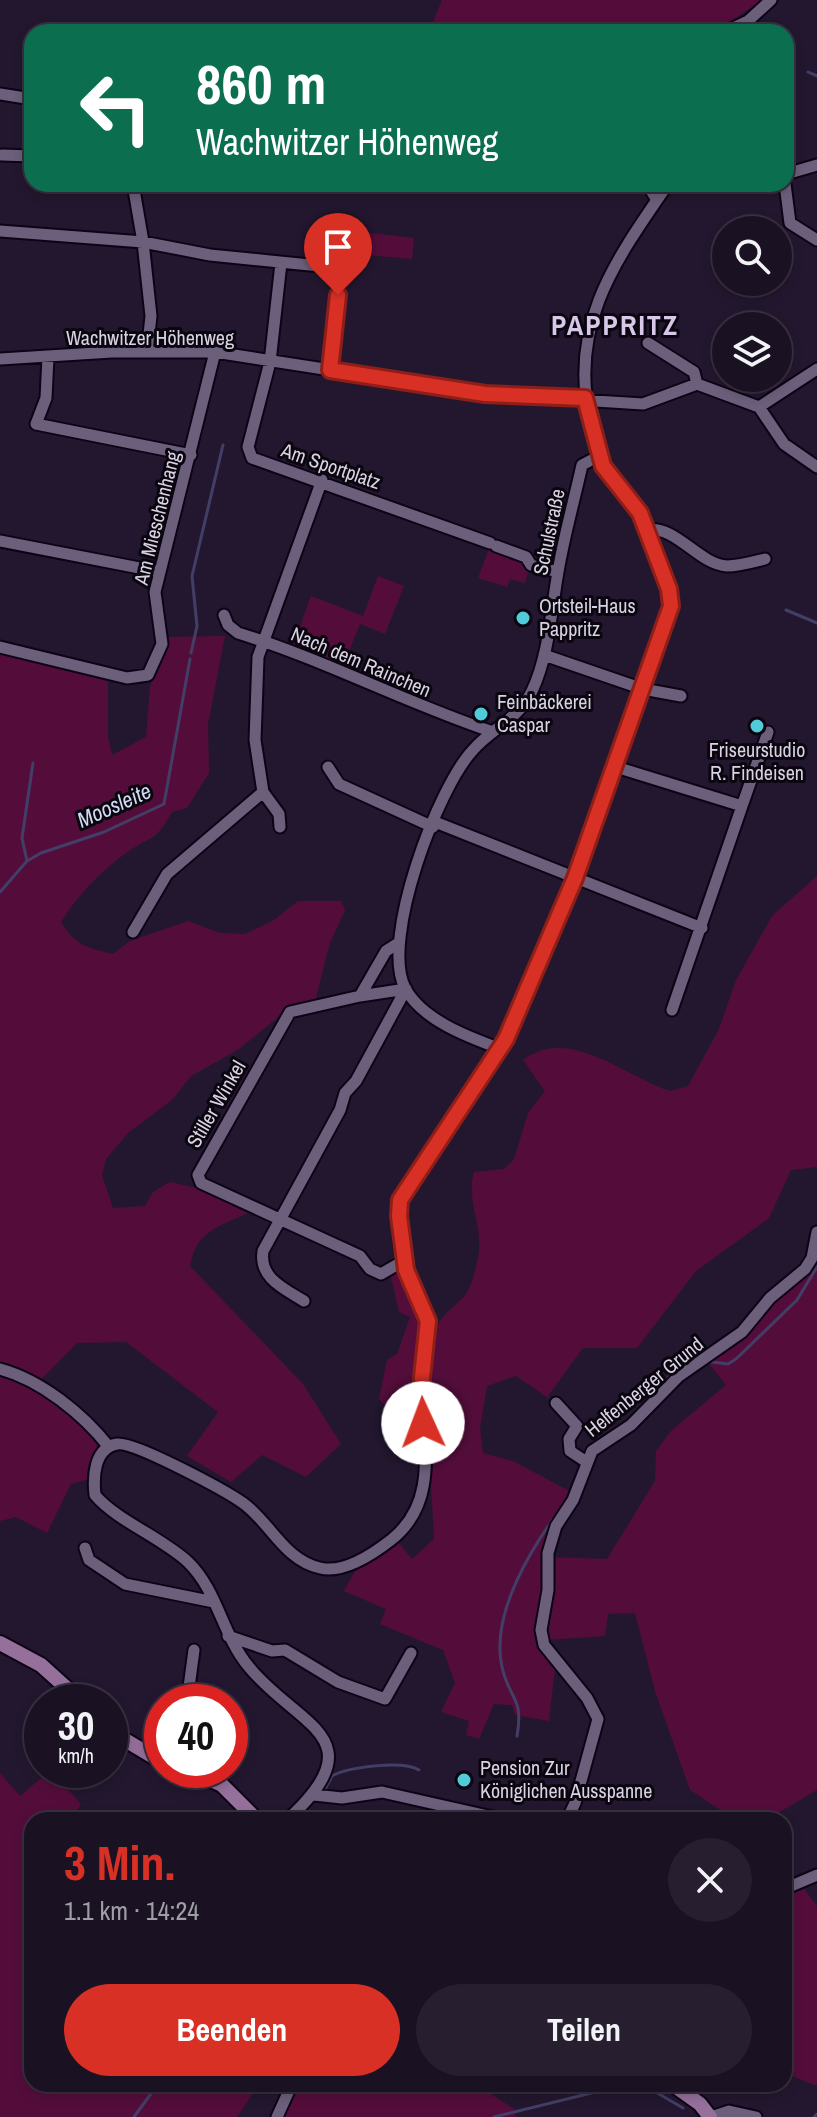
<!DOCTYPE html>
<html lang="de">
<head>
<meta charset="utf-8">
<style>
  body { margin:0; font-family:"Archivo Narrow",sans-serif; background:#271f30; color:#f1f3f6; height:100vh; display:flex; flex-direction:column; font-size:30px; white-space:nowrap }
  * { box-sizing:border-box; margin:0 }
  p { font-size:26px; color:#9f9da6 }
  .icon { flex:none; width:44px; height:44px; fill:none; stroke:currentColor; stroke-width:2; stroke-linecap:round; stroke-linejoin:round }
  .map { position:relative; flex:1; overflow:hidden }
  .details { position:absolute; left:24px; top:1812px; width:768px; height:280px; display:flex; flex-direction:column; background:#1a1123; border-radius:24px; box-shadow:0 4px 12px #0003,0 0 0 2px #383141 }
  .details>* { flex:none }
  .banner { position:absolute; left:24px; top:24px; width:770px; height:168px; border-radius:24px; box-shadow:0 4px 12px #0003,0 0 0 2px #383141; background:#0b6e4f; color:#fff; overflow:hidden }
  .tools { position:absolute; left:712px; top:216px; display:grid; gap:16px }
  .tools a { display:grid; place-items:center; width:80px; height:80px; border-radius:50%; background:#1a1123; box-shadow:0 4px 12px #0003,0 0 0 2px #383141; font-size:40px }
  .speed { position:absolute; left:24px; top:1684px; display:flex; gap:16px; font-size:40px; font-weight:700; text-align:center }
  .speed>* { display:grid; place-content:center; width:104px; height:104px; border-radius:50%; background:#1a1123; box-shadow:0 4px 12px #0003,0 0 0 2px #383141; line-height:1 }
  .speed small { font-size:20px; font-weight:400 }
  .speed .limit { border:12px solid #d22; background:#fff; color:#111 }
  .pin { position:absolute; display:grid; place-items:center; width:68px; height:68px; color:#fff; margin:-82px -34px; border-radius:50% 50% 50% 0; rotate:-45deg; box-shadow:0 0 8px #0007 }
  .pin .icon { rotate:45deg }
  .me { position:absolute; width:88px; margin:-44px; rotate:358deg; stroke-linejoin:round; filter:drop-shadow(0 0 6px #0008) }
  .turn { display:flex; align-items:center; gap:28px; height:168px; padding:0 40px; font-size:36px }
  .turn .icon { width:104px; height:104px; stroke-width:2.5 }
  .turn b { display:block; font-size:56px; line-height:68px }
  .round { display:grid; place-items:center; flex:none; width:84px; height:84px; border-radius:42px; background:#271f30 }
  .summary { display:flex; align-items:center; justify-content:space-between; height:136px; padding:0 40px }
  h1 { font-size:48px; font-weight:800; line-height:60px; color:#d93025 }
  .primary-button { display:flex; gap:16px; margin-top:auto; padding:16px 40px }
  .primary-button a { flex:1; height:92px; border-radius:48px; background:#d93025; color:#fff; font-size:32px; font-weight:800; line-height:92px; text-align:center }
  .primary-button a+a { background:#271f30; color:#f1f3f6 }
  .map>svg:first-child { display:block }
  .green { fill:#540d3b }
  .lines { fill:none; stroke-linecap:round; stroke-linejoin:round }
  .stream { stroke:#423f66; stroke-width:3 }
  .minor-casing { stroke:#0d0316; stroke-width:15 }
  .major-casing { stroke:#0d0316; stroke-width:18 }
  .minor { stroke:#6c5f7b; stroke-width:11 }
  .major { stroke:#95709b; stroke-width:14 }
  .route-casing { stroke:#8d1f18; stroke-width:20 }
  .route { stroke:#d93025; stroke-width:14 }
  .poi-dot { fill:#52cbd9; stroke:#0a060f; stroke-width:3 }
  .labels { text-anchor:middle; stroke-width:6; stroke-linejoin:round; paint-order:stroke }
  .street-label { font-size:20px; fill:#dad2e3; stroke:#0a060f }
  .poi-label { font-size:20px; fill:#dad2e3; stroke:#0a060f; text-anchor:start }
  .water-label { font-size:22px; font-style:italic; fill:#d0daf0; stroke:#0a060f }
  .district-label { font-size:28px; font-weight:bold; letter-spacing:2px; fill:#d7c7e8; stroke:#0a060f }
</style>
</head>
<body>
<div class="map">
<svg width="817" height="2117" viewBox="0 0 817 2117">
  <rect width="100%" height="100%" fill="#23172f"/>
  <path class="green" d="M442,0h320l-31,21 -35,11h-257l-6,-10z
    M370,233l44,5 -2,21 -44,-4z
    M490,546l31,12 8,11 -4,14 -15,-4 -3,8 -29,-9z
    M378,576l26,10 -19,48 -25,-10 -17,43 -51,-19 19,-52 52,20z
    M225,636l-17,88 1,49 -22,35 -15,4c-17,31 -20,23 -46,41 -25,18 -49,43 -65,69 14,23 26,26 52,32l17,-13 58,-20 32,12 25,1 29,-14 24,-19h43l4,9 -15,33 -15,58 -28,9 -48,39 -48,27 -19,24 -44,33 -22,26 -4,16 11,33 32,-2 8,-14 17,-10 31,7 47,24c-30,14 -52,18 -58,53l113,118 38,60 -35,33 -44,-22 -31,27 -44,-26 31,-44 -92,-70 -49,1 -40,41 -37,-17v-715l108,29v55l4,19 34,-18 4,-50 17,-50z
    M817,876v291l-26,3 -22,48 -73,53 -59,77h-54l-35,48 8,7 -40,-27 -29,10 -7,42 3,25 30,8 60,32 -27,45 -1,19 62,2 48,-78 1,-30 15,-20 55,-46 -20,-25 99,-91 12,-37v558l-51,30h-30l-46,-30 -35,-99 -20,-78 -27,1 -3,22 -59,4 15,21 -6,8 -6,52 -34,-6 -3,-10 -18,-1 -15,35 -13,-4 3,-14 -28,-9 14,-29 -12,-33 -63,-26 6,-15 -42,-18 11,-20 44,-28 13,16 22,-20c-2,-59 -15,-156 2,-210 6,-17 22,-23 31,-37 5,-8 8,-21 10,-30 9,-33 -12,-60 -3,-90l30,-3 10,-10 14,-46 17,-22 -22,-31c46,-35 101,16 147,31l18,-5 31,-57 17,-49 36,-64z
    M400,1265c4,20 18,35 22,54 6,26 -5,69 -7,97 -16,2 -26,-4 -36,-17l8,-39 10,-6 13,-37 -11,-5 -9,-40z
    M0,1372c34,16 80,36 98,71l-9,36 -18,5 -24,49 -31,-16 -16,4z
    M51,1770l30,34 -7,11 3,5h-45v264h220l5,3 -20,30h-237v-344l20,23z
    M802,1886l15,20v180l-33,-13v-181z
    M308,2084h168l38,25 2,8h-235l14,-27 9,4z"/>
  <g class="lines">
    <path class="stream" d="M808,72l9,4
      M786,610l31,13
      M191,653l6,-27 -5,-50 31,-131
      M27,861l-5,-23 11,-75
      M0,892l27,-31 14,-8 63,-21 60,-28 26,-145
      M705,1361l23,3 8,-5 61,-59 20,-33
      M653,1396l22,-27 15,-7
      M517,1736c7,-40 -8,-36 -15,-69 -12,-53 30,-121 61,-161
      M324,1791l8,-15c16,-9 71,-16 87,-6
      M642,2084l41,24
      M134,2117l24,-33
      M494,2117l134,-33
      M814,2117l3,-3"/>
    <defs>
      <path id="minor" d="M725,32l23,-11 23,-21
        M0,94l32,5
        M2,155l30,1
        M786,174l31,-9
        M133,184l10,58 8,74 -4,36
        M647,184l10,16
        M785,184l5,39 27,17
        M0,231l143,11 67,13 130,13 -10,102
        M281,263l-11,99 -22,85 4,11 238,85
        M648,343l46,29 3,12
        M48,357l-2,41 -10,26 155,31
        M0,359l112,-7h103l270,42 158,10 54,-20 62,23 58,-38
        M759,407l25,37 33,23
        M647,530c29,-5 51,34 80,36 12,0 26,-4 38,-7
        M0,541l160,31
        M496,546l30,11 5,8 27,7
        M224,615l4,10 10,8c87,27 168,70 255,99
        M0,647l127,31 21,-3 14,-31 -7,-52 60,-240
        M544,655l99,34 38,7
        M328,767l11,17 94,43
        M616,767l126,39 -70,204
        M742,806l26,-74
        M435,822l267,106
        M280,827l-1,-13 -16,-22 -8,-52 3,-83 64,-177
        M133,932l34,-58 96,-82
        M397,944l-11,7 -26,45 -70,16 -92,163 3,8 159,73 10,13 11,5 24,-14
        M360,996l46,-7
        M501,1049c-33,-12 -79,-29 -96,-61 -25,-48 33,-201 68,-238 20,-23 45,-30 59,-59 17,-36 19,-80 26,-119 6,-36 16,-71 24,-107l17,-9
        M304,1301c-21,-13 -45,-23 -41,-50l77,-141 5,-17 11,-12 50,-92
        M0,1369c41,11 83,45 109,78
        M556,1403l21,23 -8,13 1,12 15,10
        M85,1548l4,12 36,24 89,18
        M228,1636l44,15 13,-1 53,32 47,17 26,-46
        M187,1702l7,-52
        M314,1795l28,3 40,-6 124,28
        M287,1820c91,-83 11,-93 -38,-153 -27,-32 -31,-76 -61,-105 -27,-25 -71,-41 -93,-67 -2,-18 -1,-47 22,-51 17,-3 109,47 126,59 27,19 41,57 77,65 24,6 53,-14 71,-28 51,-40 30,-102 31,-158 0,-20 9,-40 6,-60 -2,-15 -12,-25 -18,-38 -9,-22 -15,-60 -10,-84l106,-161 69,-161 96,-267c2,-25 -20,-82 -34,-103 -9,-12 -20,-21 -28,-32 -11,-15 -13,-35 -18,-52 -24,-98 24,-163 77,-240
        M567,1820l8,-17 23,-84 -11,-21 -43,-53 -3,-15 7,-40v-37l8,-27 17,-26 19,-49 39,-26 48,-49 63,-44 28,-34 35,-29 7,-11 5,-26
        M784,1889l33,-14
        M277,2117l15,-33
        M711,2117l18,-6 27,6"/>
      <path id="major" d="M0,1643l41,22 41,37
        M110,1731l52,31
        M189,1770l33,15 35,35
        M672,2084l28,20 10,13"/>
    </defs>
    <use href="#minor" class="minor-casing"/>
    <use href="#major" class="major-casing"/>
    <use href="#minor" class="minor"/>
    <use href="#major" class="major"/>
  </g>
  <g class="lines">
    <defs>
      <path id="route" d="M338,295l-8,75 155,24 100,4 18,68 37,47 29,76 2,17 -96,272 -69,161 -106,161 -1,16 7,54 22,51 -6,56 1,46"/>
    </defs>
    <use href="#route" class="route-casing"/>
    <use href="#route" class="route"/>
  </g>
  <g class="poi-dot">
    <circle cx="523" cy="618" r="8"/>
    <circle cx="481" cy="714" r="8"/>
    <circle cx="757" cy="726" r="8"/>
    <circle cx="464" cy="1780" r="8"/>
  </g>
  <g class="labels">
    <g class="street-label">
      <text x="150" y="345">Wachwitzer Höhenweg</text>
      <text transform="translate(331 466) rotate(19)" y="7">Am Sportplatz</text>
      <text transform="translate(157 518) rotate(-76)" y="7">Am Mieschenhang</text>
      <text transform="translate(549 532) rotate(-78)" y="7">Schulstraße</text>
      <text transform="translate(361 662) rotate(23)" y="7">Nach dem Rainchen</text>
      <text transform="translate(216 1104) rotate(-60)" y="7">Stiller Winkel</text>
      <text transform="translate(644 1387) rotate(-39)" y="7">Helfenberger Grund</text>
    </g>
    <g class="poi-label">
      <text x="539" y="613">Ortsteil-Haus<tspan x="539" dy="23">Pappritz</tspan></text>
      <text x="497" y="709">Feinbäckerei<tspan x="497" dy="23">Caspar</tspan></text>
      <text x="757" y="757" text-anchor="middle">Friseurstudio<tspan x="757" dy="23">R. Findeisen</tspan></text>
      <text x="480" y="1775">Pension Zur<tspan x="480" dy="23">Königlichen Ausspanne</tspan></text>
    </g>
    <g class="water-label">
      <text transform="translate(114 805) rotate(-24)" y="8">Moosleite</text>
    </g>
    <g class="district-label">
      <text x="615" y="335">PAPPRITZ</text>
    </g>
  </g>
</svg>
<div class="tools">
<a><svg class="icon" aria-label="search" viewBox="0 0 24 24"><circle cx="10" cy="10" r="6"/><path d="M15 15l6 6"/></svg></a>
<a><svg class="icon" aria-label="layers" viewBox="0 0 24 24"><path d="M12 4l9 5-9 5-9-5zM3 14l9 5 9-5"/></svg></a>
</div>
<div class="speed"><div>30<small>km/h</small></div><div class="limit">40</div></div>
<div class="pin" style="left:338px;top:295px;background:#d93025"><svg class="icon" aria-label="arrive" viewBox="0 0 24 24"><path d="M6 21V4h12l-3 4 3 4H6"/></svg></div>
<svg class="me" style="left:423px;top:1423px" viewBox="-20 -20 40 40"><circle r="19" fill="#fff"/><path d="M0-13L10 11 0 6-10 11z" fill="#d93025"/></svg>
<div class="banner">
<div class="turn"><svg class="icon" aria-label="left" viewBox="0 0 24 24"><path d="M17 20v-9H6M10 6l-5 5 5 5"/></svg><div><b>860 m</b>Wachwitzer Höhenweg</div></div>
</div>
<section class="details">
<div class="summary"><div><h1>3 Min.</h1><p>1.1 km · 14:24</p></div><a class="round"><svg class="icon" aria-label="close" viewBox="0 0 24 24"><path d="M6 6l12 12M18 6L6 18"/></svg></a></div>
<div class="primary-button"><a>Beenden</a><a>Teilen</a></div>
</section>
</div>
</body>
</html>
